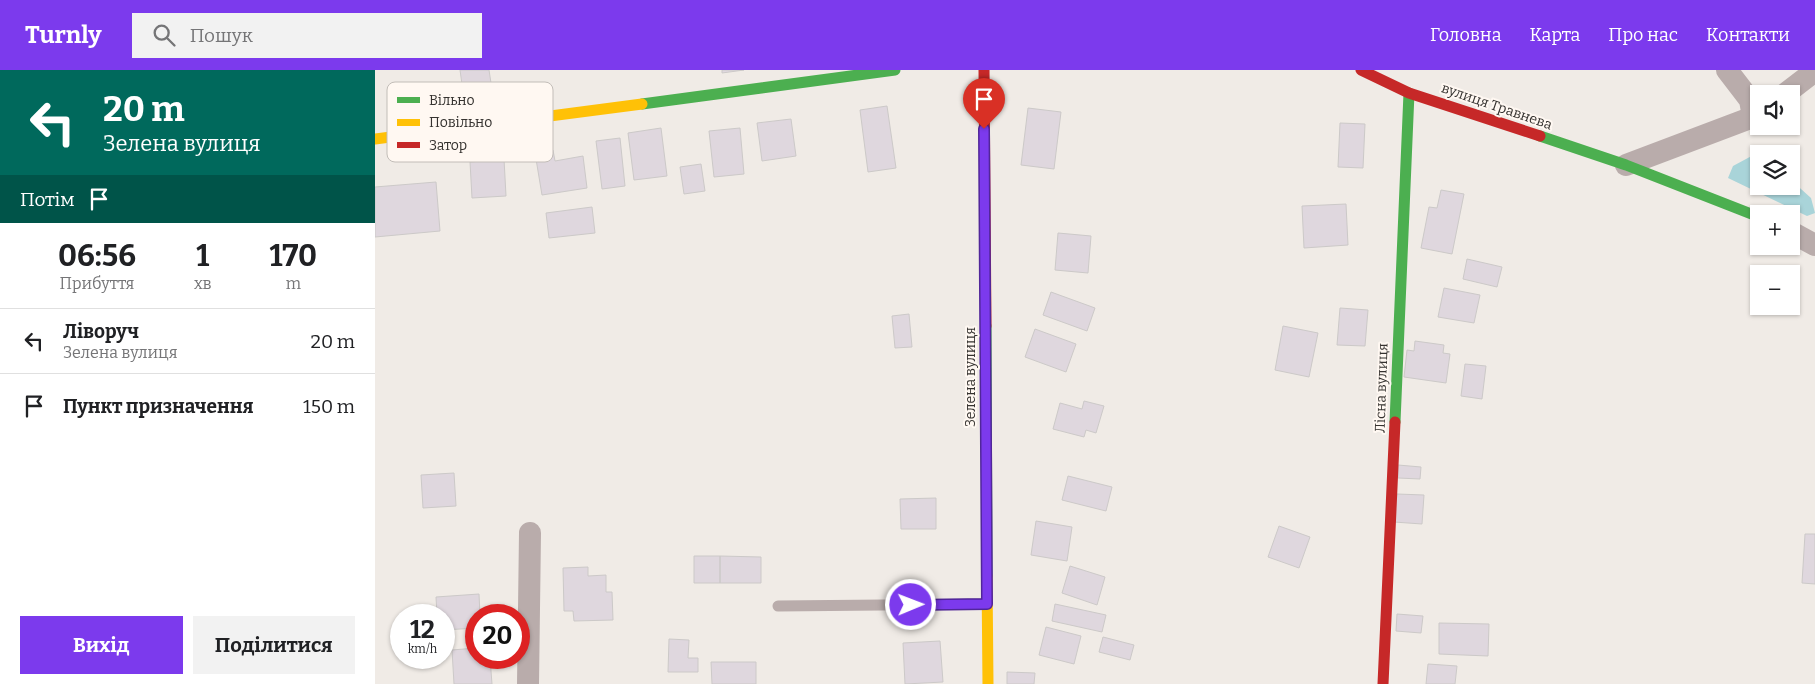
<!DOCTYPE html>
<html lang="uk">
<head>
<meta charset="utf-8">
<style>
  body { margin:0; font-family:Bitter,serif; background:#f2f2f2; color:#202124; height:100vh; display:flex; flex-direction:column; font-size:19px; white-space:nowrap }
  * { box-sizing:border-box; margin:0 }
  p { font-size:16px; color:#757577 }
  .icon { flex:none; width:28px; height:28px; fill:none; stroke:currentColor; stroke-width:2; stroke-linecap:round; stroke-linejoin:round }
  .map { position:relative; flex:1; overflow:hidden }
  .panel { display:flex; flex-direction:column; background:#fff; width:375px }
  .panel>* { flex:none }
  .guide { background:#00695c; color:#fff; overflow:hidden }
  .fabs { position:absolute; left:1375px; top:15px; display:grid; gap:10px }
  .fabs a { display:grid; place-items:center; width:50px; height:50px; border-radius:0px; background:#fff; box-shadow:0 1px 4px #0004; font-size:25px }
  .speed { position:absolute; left:15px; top:534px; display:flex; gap:10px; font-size:25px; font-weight:700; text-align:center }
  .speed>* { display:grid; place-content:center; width:65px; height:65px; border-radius:50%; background:#fff; box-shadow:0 1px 4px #0004; line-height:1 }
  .speed small { font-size:12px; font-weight:400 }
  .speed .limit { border:8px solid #d22; background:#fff; color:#111 }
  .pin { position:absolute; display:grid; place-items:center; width:42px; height:42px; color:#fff; margin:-51px -21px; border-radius:50% 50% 50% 0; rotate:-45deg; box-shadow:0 0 5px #0007 }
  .pin .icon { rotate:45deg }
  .me { position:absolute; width:55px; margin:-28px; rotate:89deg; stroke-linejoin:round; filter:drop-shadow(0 0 4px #0008) }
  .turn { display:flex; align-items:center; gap:18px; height:105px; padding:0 20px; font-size:22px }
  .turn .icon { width:65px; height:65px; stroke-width:2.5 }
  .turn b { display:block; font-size:35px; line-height:42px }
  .then { display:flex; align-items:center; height:48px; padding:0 20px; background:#0003; gap:10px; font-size:19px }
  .eta { display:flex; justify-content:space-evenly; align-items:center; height:85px; text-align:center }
  .eta b { font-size:30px; font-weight:700; line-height:35px }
  .action { display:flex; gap:10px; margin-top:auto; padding:10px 20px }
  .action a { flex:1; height:58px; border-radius:0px; background:#7c3aed; color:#fff; font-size:20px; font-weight:700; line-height:58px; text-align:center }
  .action a+a { background:#f2f2f2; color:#202124 }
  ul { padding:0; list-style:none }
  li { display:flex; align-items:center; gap:15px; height:65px; padding:0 20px; border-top:1px solid #e0e0e0 }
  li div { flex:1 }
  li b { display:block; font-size:19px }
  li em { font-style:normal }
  header { display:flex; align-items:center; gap:30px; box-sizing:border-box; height:70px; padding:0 25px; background:#7c3aed; color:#fff }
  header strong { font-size:24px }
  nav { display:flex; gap:28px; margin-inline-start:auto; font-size:18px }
  .search { width:350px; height:45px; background:#f2f2f2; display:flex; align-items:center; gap:12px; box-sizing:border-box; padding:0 18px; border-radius:0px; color:#757577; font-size:19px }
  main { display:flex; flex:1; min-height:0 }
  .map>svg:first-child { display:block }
  .water { fill:#a9d4d9 }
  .building { fill:#dfd7de; stroke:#ccc9c8 }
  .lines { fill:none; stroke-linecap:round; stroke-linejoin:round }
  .lane { stroke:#b9acab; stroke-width:11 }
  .street { stroke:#b9acab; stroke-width:22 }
  .fast { stroke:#4caf50; stroke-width:11 }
  .slow { stroke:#ffc107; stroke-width:11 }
  .jam { stroke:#c62828; stroke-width:11 }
  .route-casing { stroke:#51269a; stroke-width:12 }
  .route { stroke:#7c3aed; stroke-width:9 }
  .labels { text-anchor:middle; stroke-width:4; stroke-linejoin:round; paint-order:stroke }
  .street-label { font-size:14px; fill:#35322f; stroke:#fff8f2 }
  .key { fill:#fff8f2; stroke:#c2bdb8; stroke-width:1 }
  .key-label { font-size:14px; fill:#35322f }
</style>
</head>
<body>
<header>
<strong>Turnly</strong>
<div class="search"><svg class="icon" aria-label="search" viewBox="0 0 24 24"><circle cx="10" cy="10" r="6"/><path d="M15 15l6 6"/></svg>Пошук</div>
<nav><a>Головна</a><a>Карта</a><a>Про нас</a><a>Контакти</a></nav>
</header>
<main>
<section class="panel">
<div class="guide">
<div class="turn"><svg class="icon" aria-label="left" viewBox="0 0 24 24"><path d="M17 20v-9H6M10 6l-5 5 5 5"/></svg><div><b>20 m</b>Зелена вулиця</div></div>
<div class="then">Потім<svg class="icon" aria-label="arrive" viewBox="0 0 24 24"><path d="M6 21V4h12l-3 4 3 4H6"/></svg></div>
</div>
<div class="eta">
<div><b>06:56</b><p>Прибуття</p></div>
<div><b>1</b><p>хв</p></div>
<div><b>170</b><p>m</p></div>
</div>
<ul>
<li><svg class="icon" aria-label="left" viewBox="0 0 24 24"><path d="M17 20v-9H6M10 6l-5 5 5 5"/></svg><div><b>Ліворуч</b><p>Зелена вулиця</p></div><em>20 m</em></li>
<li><svg class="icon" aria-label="arrive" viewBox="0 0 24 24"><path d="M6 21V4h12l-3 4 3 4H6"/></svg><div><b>Пункт призначення</b></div><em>150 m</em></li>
</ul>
<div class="action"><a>Вихід</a><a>Поділитися</a></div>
</section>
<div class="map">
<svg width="1440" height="614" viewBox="0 0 1440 614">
  <rect width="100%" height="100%" fill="#f0ebe6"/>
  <path class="water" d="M1384,82l2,2h-2v32h32v-6l20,18 4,15 -8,3 -79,-38 5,-12z"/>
  <path class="building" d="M85,0h29l6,39 -29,4z
    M347,0h22l-22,3z
    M512,36l9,62 -28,4 -8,-62z
    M653,38l33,4 -7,57 -33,-4z
    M416,49l5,37 -34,5 -5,-38z
    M965,53l25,1 -2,44 -25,-1z
    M286,58l6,48 -33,4 -6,-47z
    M365,58l4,46 -30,3 -5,-46z
    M245,68l5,48 -23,3 -6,-48z
    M178,80l2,11 28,-5 4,32 -45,7 -7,-42z
    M129,89l2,37 -34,2 -2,-36z
    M326,94l4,27 -21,3 -4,-27z
    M61,112l4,49 -65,6v-50z
    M1066,120l23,4 -12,60 -31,-6 8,-41 8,1z
    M971,134l2,41 -44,3 -2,-42z
    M217,137l3,26 -46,5 -3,-25z
    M683,163l33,3 -3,37 -33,-3z
    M1092,189l35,8 -5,20 -34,-8z
    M1069,218l36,7 -6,28 -36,-6z
    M676,222l44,16 -8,23 -44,-16z
    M965,238l28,2 -3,36 -28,-1z
    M534,244l3,33 -17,1 -3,-32z
    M908,256l35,7 -9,44 -34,-7z
    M660,259l41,15 -10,28 -41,-15z
    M1040,271l29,4 -1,8 7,1 -4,29 -42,-6 3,-27 7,1z
    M1090,294l21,2 -4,33 -21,-3z
    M709,331l20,5 -8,27 -10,-3 -2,7 -31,-8 7,-26 22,6z
    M1023,395l23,2 -1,12 -22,-1z
    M79,403l2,33 -33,2 -2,-33z
    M693,406l44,11 -6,24 -44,-11z
    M1022,424l27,1 -2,29 -28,-2z
    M561,428v31h-35l-1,-30z
    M661,451l36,6 -5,34 -36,-6z
    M904,456l31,11 -11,31 -31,-11z
    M1430,464h10v50l-13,-1z
    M319,486h26v27h-26z
    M345,486l41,1v26h-41z
    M695,496l35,11 -8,28 -35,-12z
    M213,497v9l18,-1v17h6l1,28 -39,1 -1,-10h-9l-1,-43z
    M104,524l1,21h-4v13l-32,2v-15h-7l-1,-18z
    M680,534l51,11 -4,17 -50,-11z
    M1022,544l26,2 -2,17 -25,-2z
    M1064,553l50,1 -1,32 -49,-2z
    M671,557l35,9 -7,28 -35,-9z
    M728,567l31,8 -4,15 -31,-8z
    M294,569l20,1 -1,18h10v14h-30z
    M565,571l3,41 -38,2 -2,-41z
    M101,578v10h14l2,26h-38l-2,-34z
    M336,592h45v22h-44z
    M1053,594l29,2 -2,18h-29z
    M632,602l28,1 -1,11h-27z"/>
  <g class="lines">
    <path class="lane" d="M403,536l209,-2"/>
    <path class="street" d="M1352,0l23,30 3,17
      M1410,24l30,-23
      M1251,95l127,-48 6,-4
      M1416,162l24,13
      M153,614l2,-151"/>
    <path class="fast" d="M267,34l253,-34
      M1165,66l86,29 133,52
      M611,256l1,250
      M1020,352l14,-329"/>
    <path class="slow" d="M0,69l267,-35
      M612,506l1,108"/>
    <path class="jam" d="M609,0l2,256
      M986,0l48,23 131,43
      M1008,614l12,-262"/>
  </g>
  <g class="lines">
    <defs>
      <path id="route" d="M536,535l76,-1 -3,-475"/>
    </defs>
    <use href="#route" class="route-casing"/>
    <use href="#route" class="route"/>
  </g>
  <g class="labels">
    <g class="street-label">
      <text transform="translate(1122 36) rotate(19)" y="5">вулиця Травнева</text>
      <text transform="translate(595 307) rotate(-90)" y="5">Зелена вулиця</text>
      <text transform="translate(1006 318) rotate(-88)" y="5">Лісна вулиця</text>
    </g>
  </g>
  <rect x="12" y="12" width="166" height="80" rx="8" class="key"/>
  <rect x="22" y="27" width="23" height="6" fill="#4caf50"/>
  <rect x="22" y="49" width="23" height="7" fill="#ffc107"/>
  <rect x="22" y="72" width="23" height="6" fill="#c62828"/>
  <g class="key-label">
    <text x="54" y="35">Вільно</text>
    <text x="54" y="57">Повільно</text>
    <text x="54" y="80">Затор</text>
  </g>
</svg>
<div class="fabs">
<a><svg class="icon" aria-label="sound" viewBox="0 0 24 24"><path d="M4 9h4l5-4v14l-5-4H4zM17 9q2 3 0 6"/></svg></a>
<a><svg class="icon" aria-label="layers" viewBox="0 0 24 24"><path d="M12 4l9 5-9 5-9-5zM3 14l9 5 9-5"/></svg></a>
<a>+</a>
<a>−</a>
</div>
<div class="speed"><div>12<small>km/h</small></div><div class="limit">20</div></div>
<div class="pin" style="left:609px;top:59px;background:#d93025"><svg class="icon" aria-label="arrive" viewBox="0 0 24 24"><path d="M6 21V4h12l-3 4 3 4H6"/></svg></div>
<svg class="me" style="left:536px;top:535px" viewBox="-20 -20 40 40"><circle r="17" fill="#7c3aed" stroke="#fff" stroke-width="3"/><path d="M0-11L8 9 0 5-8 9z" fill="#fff"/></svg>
</div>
</main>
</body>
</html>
